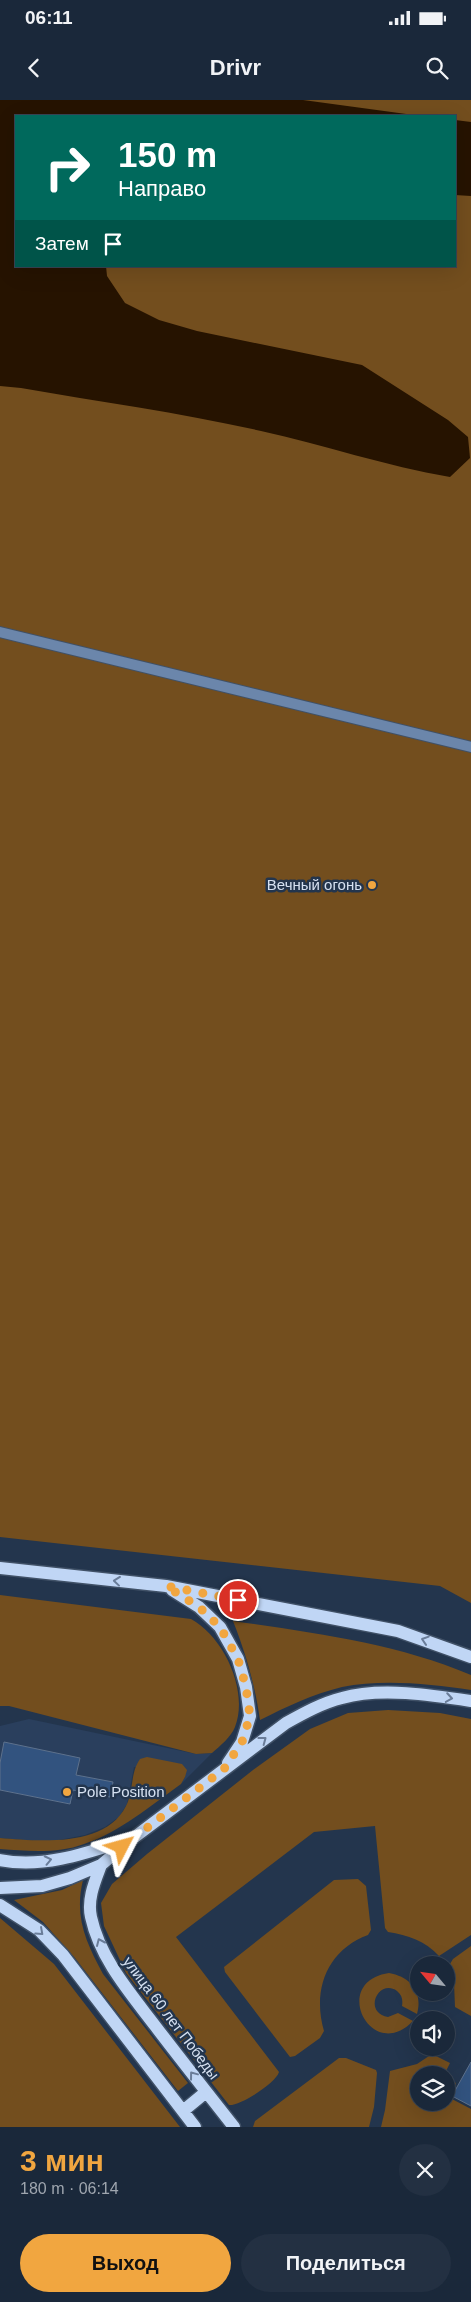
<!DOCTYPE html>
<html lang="ru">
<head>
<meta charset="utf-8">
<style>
  body { margin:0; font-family:Arial,sans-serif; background:#233042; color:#f1f3f6; height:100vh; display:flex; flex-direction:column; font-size:19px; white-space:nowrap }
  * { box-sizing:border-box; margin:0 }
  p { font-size:16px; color:#9fa6af }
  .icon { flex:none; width:28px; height:28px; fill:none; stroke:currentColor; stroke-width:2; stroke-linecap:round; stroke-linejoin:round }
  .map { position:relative; height:2027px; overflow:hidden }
  .details { display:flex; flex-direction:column; background:#1a283a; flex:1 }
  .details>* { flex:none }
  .top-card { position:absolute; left:15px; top:15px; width:441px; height:152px; border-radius:0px; box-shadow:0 5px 20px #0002,0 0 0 1px #384454; background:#00695c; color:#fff; overflow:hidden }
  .needle { width:32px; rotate:299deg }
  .controls { position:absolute; left:410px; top:1856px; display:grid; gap:10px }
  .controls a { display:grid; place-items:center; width:45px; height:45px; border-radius:50%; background:#1a283a; box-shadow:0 5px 20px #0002,0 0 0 1px #384454; font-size:25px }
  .pin { position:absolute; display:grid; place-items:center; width:42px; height:42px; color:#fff; margin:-21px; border:2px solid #fff; border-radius:50%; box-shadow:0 1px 5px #0007 }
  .me { position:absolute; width:55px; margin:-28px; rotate:51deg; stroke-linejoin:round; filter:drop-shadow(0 0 4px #0008) }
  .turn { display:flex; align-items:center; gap:18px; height:105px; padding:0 20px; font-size:22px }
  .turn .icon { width:65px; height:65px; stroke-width:2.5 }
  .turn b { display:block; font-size:35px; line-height:42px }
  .then { display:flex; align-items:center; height:48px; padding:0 20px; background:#0003; gap:10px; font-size:19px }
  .round { display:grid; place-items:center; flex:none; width:52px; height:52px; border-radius:26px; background:#233042 }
  .summary { display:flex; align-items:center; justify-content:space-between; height:85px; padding:0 20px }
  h1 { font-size:30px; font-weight:600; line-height:38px; color:#f1a640 }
  .action { display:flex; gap:10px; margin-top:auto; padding:10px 20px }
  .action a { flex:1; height:58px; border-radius:30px; background:#f1a640; color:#111; font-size:20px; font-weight:600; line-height:58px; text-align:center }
  .action a+a { background:#233042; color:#f1f3f6 }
  .status { display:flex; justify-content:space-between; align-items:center; height:35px; padding:0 25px; background:#1a283a; direction:ltr }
  .status svg { height:14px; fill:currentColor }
  header { display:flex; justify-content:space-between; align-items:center; height:65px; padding:0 20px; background:#1a283a; font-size:22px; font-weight:600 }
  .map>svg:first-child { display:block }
  .built { fill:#2a3f5d }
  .green { fill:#734e1e; fill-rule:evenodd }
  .water { fill:#261300 }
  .building { fill:#32537f; stroke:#5d718c }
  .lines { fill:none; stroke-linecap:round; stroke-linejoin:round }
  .pedestrian-casing { stroke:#405167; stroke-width:12 }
  .primary-casing { stroke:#405167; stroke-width:15 }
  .pedestrian { stroke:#6b86ab; stroke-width:10 }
  .primary { stroke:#c0d6f5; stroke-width:12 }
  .oneway { stroke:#6a7d99 }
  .route { stroke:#f1a640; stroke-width:9; stroke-dasharray:0 16.2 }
  .poi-dot { fill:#f1a640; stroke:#23354d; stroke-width:2 }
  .labels { text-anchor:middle; stroke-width:5; stroke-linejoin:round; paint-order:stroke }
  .poi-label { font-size:15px; fill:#d6e1f1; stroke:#23354d; text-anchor:end }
  .street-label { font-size:15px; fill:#d6e1f1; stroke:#23354d }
</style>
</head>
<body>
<div class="status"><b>06:11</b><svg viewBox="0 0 49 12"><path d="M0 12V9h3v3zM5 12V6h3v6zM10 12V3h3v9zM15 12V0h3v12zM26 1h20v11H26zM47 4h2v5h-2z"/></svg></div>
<header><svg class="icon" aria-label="back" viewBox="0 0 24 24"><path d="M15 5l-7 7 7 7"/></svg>Drivr<svg class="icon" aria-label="search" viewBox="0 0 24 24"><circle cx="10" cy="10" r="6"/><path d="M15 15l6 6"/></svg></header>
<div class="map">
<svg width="471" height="2027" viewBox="0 0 471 2027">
  <rect width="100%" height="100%" fill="#23354d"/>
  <path class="built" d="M29,1619l167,35 16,-1 -31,31 4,-7 -51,-10 -7,37 -8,13 -14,10 -20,8 -36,7 -49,-4v-112z"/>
  <path class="green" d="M0,0h471v1503l-31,-17 -440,-49zM16,16h439v150h-439z
    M0,1495l191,24c33,18 58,72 44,108 -4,10 -15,19 -23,26l-16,1 -187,-48h-9z
    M233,1521c81,12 162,22 238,54v15c-41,-6 -88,-11 -129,-3 -29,7 -56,20 -82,33 -5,-35 -14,-66 -27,-99z
    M388,1610l52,3 31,6v216l-32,21c-14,-15 -31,-21 -51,-24l-3,-4 -10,-102 -61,6 -138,105 103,135c-3,11 -39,34 -50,33l-103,-132 -22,-47 -3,-23 11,-19 35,-30 106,-84 57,-41 38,-16z
    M147,1657l35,7 5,6 -2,7 -4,7c-31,22 -61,48 -97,60 -26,10 -57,7 -84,5v-11c39,3 105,10 126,-32 8,-15 4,-33 14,-47z
    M358,1779l8,7 5,44 -3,5c-41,15 -56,55 -44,96l-4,7 -25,18 -5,1 -65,-85 -1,-5 110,-87z
    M83,1780c-9,37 3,62 20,94l85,109 -10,8 -103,-133 -32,-36 -29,-22 48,-10z
    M0,1818l54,46 126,163h-180z
    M471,1846v70l-16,-9 -1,-24 -7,-14 6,-10z
    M389,1873c22,4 34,19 28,41l-15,-8c1,-6 0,-11 -5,-15 -18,-13 -35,21 -9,26l10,-4 15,8c-41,43 -84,-39 -24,-48z
    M432,1954l18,9 -6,12h-25v27h27v-24l10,5 -6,15 21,11v18h-90l4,-17 5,-39 27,-7z
    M339,1958h7l30,12 1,3 -3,34 -5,20h-116l2,-6z"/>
  <path class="water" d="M0,0h303l118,16h-405v150h90l1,10 18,27 34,17 38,11 165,34 86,55 20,17 2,21 -20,19c-64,-11 -126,-32 -189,-46 -79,-18 -160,-29 -240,-43l-21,-2z
    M455,20l16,2v74l-16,-1z"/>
  <path class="building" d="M4,1642l76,16 -4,17 37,7 -3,15 -37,-7 -3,14 -70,-14v-27z
    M471,1962v44l-19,-10z"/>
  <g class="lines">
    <defs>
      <path id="pedestrian" d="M0,532l471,115"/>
      <path id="primary" d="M0,1468l166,18 232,45 73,26
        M172,1490l27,17 21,20 18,32 8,28 4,29 -8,26 -14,21
        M0,1760c42,9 87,-7 127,-20
        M101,1765c-6,16 -14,34 -10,52 9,42 40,77 65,110 26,34 52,67 78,100
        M0,1788l42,-2 28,-8 31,-13 31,-26 154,-116c18,-10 36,-20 56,-25 38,-11 90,-3 129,3
        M0,1805l39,25 24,25 132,172
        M183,2011l23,-19"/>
    </defs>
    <use href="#pedestrian" class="pedestrian-casing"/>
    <use href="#primary" class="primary-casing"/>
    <use href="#pedestrian" class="pedestrian"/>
    <use href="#primary" class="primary"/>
  </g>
  <defs><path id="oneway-chevron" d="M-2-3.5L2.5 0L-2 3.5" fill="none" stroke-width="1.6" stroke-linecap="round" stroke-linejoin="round" transform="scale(1.25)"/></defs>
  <g class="oneway">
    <use href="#oneway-chevron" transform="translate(117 1481) rotate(-174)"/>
    <use href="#oneway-chevron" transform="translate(425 1540) rotate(-162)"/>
    <use href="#oneway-chevron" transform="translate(449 1598) rotate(9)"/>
    <use href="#oneway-chevron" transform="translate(263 1640) rotate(-37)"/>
    <use href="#oneway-chevron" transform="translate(48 1760) rotate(-12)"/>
    <use href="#oneway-chevron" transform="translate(40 1832) rotate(42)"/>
    <use href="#oneway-chevron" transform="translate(100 1842) rotate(-114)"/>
    <use href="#oneway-chevron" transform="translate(193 1975) rotate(-127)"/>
  </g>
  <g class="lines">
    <path class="route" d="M122,1747l102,-78 18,-27 8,-26 -4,-29 -8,-28 -18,-32 -21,-20 -33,-21 72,14"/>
  </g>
  <g class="poi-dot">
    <circle cx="372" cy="785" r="5"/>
    <circle cx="67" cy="1692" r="5"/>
  </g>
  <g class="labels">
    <g class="poi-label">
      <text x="362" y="790">Вечный огонь</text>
      <text x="77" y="1697" text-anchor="start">Pole Position</text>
    </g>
    <g class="street-label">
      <text transform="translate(171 1918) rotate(53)" y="5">улица 60 лет Победы</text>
    </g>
  </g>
</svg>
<div class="controls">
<a><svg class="needle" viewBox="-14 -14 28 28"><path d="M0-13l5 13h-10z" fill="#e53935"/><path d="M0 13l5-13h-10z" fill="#9fa6af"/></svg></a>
<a><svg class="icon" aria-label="sound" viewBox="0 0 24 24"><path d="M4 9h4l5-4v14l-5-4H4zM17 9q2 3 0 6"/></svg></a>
<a><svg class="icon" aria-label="layers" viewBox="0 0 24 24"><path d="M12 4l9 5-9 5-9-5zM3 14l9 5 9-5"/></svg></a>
</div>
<div class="pin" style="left:238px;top:1500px;background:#d93025"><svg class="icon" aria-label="arrive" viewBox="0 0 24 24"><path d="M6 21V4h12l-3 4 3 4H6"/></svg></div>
<svg class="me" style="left:122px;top:1747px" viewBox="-20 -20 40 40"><path d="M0-17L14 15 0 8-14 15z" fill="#f1a640" stroke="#fff" stroke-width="4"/></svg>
<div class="top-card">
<div class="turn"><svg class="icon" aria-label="right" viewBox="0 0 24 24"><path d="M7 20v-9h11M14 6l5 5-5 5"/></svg><div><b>150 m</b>Направо</div></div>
<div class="then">Затем<svg class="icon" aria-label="arrive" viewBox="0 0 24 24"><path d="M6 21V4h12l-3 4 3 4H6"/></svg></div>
</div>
</div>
<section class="details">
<div class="summary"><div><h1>3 мин</h1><p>180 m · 06:14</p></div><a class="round"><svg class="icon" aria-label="close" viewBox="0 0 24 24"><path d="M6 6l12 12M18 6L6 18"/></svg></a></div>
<div class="action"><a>Выход</a><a>Поделиться</a></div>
</section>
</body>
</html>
